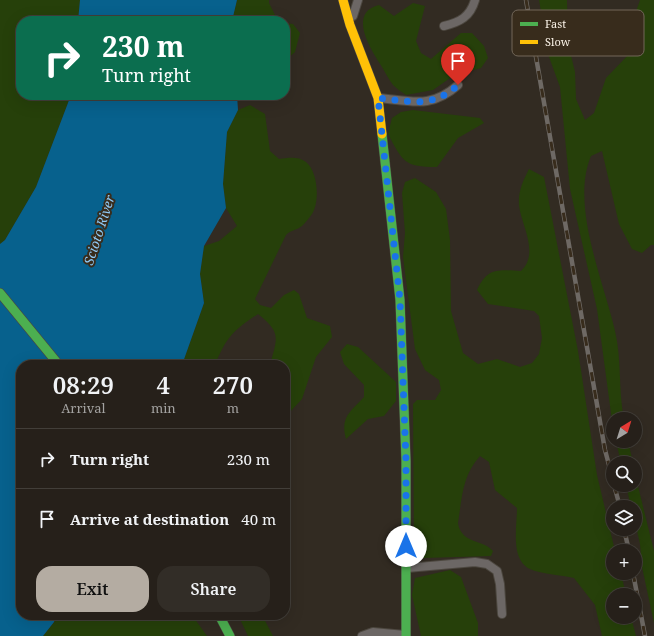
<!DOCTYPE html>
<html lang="en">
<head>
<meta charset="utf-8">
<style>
  body { margin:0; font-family:"Noto Serif",serif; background:#322d27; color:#f1f3f6; height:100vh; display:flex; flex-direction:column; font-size:15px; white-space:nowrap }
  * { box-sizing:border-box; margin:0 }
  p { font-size:13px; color:#a4a3a2 }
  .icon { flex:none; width:22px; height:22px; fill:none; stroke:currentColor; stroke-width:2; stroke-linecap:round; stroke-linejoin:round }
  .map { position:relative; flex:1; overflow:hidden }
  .side { position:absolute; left:16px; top:360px; width:274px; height:260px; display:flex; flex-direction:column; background:#26201a; border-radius:16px; box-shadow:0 4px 16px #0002,0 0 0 1px #423e39 }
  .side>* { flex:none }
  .banner { position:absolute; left:16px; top:16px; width:274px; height:84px; border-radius:16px; box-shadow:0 4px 16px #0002,0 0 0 1px #423e39; background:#0b6e4f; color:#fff; overflow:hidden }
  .needle { width:26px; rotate:38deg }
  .tools { position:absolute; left:606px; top:412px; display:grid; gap:8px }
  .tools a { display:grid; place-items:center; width:36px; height:36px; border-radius:50%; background:#26201a; box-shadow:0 4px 16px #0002,0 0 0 1px #423e39; font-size:20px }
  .pin { position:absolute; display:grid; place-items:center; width:34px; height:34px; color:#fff; margin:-41px -17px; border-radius:50% 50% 50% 0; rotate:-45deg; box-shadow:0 0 4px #0007 }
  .pin .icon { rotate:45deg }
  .me { position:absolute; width:44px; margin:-22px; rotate:0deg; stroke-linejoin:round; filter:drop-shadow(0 0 3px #0008) }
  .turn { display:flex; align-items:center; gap:14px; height:84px; padding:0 20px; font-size:18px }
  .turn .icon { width:52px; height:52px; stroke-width:2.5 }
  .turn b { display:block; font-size:28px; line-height:34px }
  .eta { display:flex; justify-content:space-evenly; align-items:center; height:68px; text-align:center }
  .eta b { font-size:24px; font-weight:600; line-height:28px }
  .action { display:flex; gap:8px; margin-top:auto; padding:8px 20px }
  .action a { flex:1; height:46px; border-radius:16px; background:#b4aca2; color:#111; font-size:16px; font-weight:600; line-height:46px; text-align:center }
  .action a+a { background:#322d27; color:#f1f3f6 }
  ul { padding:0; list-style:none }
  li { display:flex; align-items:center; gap:12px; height:60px; padding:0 20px; border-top:1px solid #423e39 }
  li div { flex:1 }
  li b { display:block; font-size:15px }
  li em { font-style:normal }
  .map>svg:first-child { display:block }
  .green { fill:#26400a }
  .water { fill:#07618d }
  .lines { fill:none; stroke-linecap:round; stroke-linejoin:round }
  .lane-casing { stroke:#4c473f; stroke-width:10 }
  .fast-casing { stroke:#4c473f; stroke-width:10 }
  .slow-casing { stroke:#4c473f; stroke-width:10 }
  .lane { stroke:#6c6765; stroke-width:8 }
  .fast { stroke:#4caf50; stroke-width:9 }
  .slow { stroke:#ffc107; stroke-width:9 }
  .rail-casing { stroke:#6e6964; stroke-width:4.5 }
  .rail { stroke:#382c1c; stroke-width:3; stroke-dasharray:9; stroke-linecap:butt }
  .route { stroke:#1a73e8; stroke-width:7; stroke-dasharray:0 12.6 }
  .labels { text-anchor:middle; stroke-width:4; stroke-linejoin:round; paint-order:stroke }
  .water-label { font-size:13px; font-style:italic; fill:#90caf5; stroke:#382c1c }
  .key { fill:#382c1c; stroke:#726759; stroke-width:1 }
  .key-label { font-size:11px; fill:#faf2e7 }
</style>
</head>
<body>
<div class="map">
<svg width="654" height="636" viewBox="0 0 654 636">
  <rect width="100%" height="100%" fill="#322b22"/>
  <path class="green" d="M0,0h80l-2,21h-57v74h50l-35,92 -31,53 -5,4z
    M237,0h32v3l9,18h-46z
    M539,0h28l1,43 7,29 1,27 9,21 9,-7 12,-35 26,-27 4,-15 -3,-16 7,-20h14v245h-3l-9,8 -10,-4 -13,-25 -17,-73 -11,5c-21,49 13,126 24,175 7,29 3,59 9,88h-11v9l-16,-119 -27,-120 -10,-102 -11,-30z
    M413,3l12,3 -9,35 5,12 10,6 30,-26h11l12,13 4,12 -7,10 -28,8 -20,14 -27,5c-4,-3 -9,-6 -13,-10 -4,-5 -8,-13 -11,-18 -11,-17 -35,-54 -3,-62l15,11z
    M285,23l8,1 7,9 -5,19 -10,9z
    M250,105l15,9 5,37 9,8c9,-1 19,-3 27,3 12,9 14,40 6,52 -3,4 -7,9 -10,12 -5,4 -11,4 -16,9l-31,64 5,6 11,3 13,-13 10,-5 5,4 8,24 23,8 2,11 -16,20 -14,42 -13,14h-4v-48h-15c7,-27 12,-32 -12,-51 -25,17 -31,22 -43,51h-33l22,-62 -4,-29 4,-28 15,-5 18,-15 -11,-18 -3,-24 4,-52 11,-22z
    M413,110l67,8 4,5 -26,15 -21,29c-33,0 -34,-5 -49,-33l4,-16 9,-6z
    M529,169l15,8 34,174 19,124 18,76h-2v22h8l5,22h-13v22h18l5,19h-34l-7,-31 -21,-27c-12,-3 -34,-4 -44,-9 -20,-10 -13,-42 -13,-61l-22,-18 -6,-28 -9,-6c-18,20 -18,42 -22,67 3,21 25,16 35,28l-2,5 -68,2 -9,-7 -1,-147 4,-4h18l6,-10 -2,-10 -14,-10 -10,-21 -12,-92 2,-24 -3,-40 3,-11 10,-4 21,14 10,17 4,31 1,71 12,42 15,11 19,-5 23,8 12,-4 7,-9 3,-16 -3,-22 -5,-5 -46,-7 -11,-14c11,-23 21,-20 44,-19 19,-18 0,-46 -2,-66 -1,-14 4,-24 10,-36z
    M347,344l11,3 38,35v19l-12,15 -16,3 -22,20c-6,-22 4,-27 18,-42v-12l-20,-21 -4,-12z
    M616,441h12l5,22h-12z
    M635,474l19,77v72l-12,-56 -2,-23 -5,-22v-15h-4l-5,-22h9z
    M450,570l11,7 17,46v13h-57l-9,-41 3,-17z
    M60,615h132l15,21h-164z
    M238,615h24l11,21h-25z"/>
  <path class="water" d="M80,0h157l-5,21h-154z
    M71,95h166l1,15 -11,22 -4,52 3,24 -22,38 -4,28 4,29 -22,62h-161v250h35l-2,7 -11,14h-43v-392l5,-4 31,-53z"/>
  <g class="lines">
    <defs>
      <path id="lane" d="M353,16l5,-16
        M444,26c16,-4 26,-9 31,-26
        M379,98c33,3 52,11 79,-13
        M407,568l68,-6 12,2 10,7 3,13 2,30
        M362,636l11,-4 32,3"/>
      <path id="fast" d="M382,134l18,166 6,161v175
        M0,293l59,72
        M219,615l11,21"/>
      <path id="slow" d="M343,0l7,25 28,73 4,36"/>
    </defs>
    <use href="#lane" class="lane-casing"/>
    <use href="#fast" class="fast-casing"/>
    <use href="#slow" class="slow-casing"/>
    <use href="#lane" class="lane"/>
    <use href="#fast" class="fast"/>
    <use href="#slow" class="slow"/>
    <defs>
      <path id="rail" d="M526,0l79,450 8,30
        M614,485l6,22
        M624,529l5,22
        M633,573l12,63"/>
    </defs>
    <use href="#rail" class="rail-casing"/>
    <use href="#rail" class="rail"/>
  </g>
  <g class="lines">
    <path class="route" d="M406,546v-85l-6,-161 -22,-202c34,3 53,11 80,-13"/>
  </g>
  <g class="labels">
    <g class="water-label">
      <text transform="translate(99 230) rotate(-72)" y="5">Scioto River</text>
    </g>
  </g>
  <rect x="512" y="10" width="132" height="46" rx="6" class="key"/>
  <rect x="520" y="22" width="18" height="4" fill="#4caf50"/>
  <rect x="520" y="40" width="18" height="4" fill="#ffc107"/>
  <g class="key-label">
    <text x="545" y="28">Fast</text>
    <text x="545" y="46">Slow</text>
  </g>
</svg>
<div class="tools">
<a><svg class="needle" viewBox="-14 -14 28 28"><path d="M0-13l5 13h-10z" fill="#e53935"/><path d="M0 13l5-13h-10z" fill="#a4a3a2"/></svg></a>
<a><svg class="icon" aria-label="search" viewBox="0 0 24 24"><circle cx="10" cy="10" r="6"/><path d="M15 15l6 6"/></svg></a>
<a><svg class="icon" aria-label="layers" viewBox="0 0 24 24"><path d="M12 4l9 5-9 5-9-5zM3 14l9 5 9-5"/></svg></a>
<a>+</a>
<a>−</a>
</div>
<div class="pin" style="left:458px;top:85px;background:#d93025"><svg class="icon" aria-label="arrive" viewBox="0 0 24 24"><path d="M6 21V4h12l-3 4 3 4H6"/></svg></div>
<svg class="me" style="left:406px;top:546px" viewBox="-20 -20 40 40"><circle r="19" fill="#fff"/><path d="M0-13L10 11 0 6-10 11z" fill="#1a73e8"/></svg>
<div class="banner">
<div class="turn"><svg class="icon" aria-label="right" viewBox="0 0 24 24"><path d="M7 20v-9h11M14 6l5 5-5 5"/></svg><div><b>230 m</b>Turn right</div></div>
</div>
<section class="side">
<div class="eta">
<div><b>08:29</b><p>Arrival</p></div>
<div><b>4</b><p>min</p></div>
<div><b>270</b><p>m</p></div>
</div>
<ul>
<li><svg class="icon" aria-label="right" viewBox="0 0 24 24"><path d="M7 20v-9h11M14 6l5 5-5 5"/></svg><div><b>Turn right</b></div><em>230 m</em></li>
<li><svg class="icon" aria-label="arrive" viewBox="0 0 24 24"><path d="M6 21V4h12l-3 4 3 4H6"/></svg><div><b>Arrive at destination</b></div><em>40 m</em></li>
</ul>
<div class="action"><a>Exit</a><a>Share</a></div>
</section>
</div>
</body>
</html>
